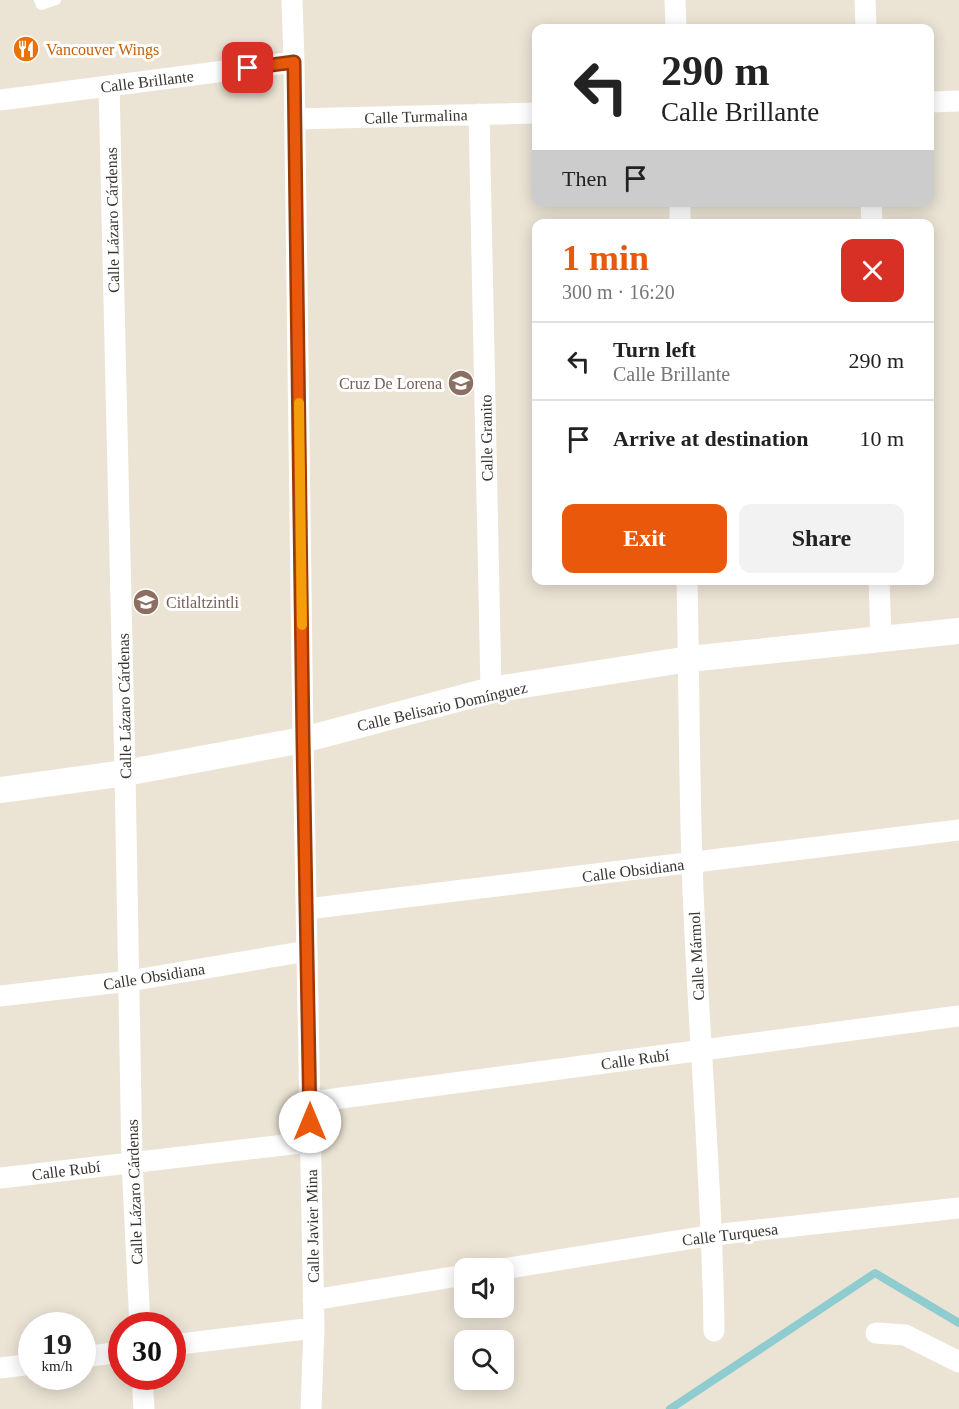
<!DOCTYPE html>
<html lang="en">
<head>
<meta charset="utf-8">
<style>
  body { margin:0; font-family:"Times New Roman",serif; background:#f2f2f2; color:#222; height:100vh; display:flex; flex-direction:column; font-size:22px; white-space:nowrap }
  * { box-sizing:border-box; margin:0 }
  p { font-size:20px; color:#767676 }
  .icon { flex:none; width:33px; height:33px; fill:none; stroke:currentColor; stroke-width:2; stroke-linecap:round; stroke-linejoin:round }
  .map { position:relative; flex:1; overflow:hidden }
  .side { position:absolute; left:532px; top:219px; width:402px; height:366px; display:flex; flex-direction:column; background:#fff; border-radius:12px; box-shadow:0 3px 15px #0003 }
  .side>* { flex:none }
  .guide { position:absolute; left:532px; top:24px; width:402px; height:183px; border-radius:12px; box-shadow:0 3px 15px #0003; background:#fff; color:#222; overflow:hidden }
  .tools { position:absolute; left:454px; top:1258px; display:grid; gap:12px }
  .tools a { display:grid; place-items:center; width:60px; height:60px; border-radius:12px; background:#fff; box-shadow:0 3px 15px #0003; font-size:30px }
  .speed { position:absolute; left:18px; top:1312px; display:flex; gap:12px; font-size:30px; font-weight:700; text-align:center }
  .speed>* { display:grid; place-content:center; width:78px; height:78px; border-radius:50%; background:#fff; box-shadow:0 3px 15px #0003; line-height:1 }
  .speed small { font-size:15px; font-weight:400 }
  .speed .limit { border:9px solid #d22; background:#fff; color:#111 }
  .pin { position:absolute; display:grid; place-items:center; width:51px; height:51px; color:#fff; margin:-26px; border-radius:12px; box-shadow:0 3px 9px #0006 }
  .me { position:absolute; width:66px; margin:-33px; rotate:0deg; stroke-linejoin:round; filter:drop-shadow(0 0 4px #0008) }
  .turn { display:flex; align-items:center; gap:21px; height:126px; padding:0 30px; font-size:27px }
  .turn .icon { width:78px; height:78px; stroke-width:2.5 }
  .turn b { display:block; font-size:42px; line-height:51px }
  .then { display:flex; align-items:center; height:57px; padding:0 30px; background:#0003; gap:12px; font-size:22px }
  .round { display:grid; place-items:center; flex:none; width:63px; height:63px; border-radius:12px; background:#f2f2f2 }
  .headline { display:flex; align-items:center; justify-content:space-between; height:102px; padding:0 30px }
  h1 { font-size:36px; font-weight:800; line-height:45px; color:#ea580c }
  .cta { display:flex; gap:12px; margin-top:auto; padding:12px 30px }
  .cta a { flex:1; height:69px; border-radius:12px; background:#ea580c; color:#fff; font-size:24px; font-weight:800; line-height:69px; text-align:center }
  .cta a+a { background:#f2f2f2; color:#222 }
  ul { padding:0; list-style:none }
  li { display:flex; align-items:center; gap:18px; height:78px; padding:0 30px; border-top:2px solid #e0e0e0 }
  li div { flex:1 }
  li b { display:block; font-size:22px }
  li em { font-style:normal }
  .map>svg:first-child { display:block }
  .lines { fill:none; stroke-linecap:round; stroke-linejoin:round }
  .stream { stroke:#8eccd0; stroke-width:8 }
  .service { stroke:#fff; stroke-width:10 }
  .minor { stroke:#fff; stroke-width:21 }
  .tertiary { stroke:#fff; stroke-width:26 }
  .route-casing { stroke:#983908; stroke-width:15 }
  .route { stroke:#ea580c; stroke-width:10 }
  .slow { stroke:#f59e0b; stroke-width:10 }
  .labels { text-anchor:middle; stroke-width:6; stroke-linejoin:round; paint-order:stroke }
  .food-label { font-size:16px; fill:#c56008; stroke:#fff; text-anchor:start }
  .street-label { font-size:16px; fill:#383530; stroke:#fff }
  .education-label { font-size:16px; fill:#785e54; stroke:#fff; text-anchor:end }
</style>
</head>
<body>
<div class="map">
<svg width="959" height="1409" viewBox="0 0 959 1409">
  <rect width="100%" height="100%" fill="#ebe4d5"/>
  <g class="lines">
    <path class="stream" d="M670,1409l205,-136 84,50"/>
    <path class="service" d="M39,0l2,5 15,-5"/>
    <path class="minor" d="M292,0l2,62 9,678 11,588 -3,81
      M675,0l1,28
      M865,0l1,28
      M109,86l16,687 7,389 8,164
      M0,100l294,-38
      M930,102l29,-1
      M479,114l12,576
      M295,119l242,-6
      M680,202v22
      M871,202l1,22
      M687,580c2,95 2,189 5,283 5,156 20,312 22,468
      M879,580l2,59
      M307,909l652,-79
      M0,996l129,-15 178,-30
      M311,1102l648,-86
      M0,1178l310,-36
      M502,1269l211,-34 246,-27
      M313,1300l152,-25
      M876,1333l29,2 54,27
      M172,1345l142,-17
      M82,1357l40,-5
      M0,1368l32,-4
      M142,1377l2,32"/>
    <path class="tertiary" d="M0,790l125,-17 178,-33 188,-50 198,-31 270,-28"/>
  </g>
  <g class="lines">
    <defs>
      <path id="route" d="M248,68l46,-6 9,678 7,382"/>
    </defs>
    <use href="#route" class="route-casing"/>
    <use href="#route" class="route"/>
    <path class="slow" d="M299,403l3,222"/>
  </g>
  <defs>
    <symbol id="restaurant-disc" viewBox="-11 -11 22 22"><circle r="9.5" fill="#e8710a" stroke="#fff"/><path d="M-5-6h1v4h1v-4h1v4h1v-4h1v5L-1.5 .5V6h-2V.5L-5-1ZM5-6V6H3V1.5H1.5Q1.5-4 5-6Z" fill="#fff"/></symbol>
    <symbol id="school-disc" viewBox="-11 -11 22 22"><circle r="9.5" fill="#8d6e63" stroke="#fff"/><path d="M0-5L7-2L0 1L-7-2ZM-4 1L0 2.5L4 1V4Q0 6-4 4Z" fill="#fff"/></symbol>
  </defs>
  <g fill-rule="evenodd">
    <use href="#restaurant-disc" x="11" y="34" width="30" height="30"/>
    <use href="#school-disc" x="446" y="368" width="30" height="30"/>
    <use href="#school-disc" x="131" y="587" width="30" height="30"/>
  </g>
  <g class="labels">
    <g class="food-label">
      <text x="46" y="55">Vancouver Wings</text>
    </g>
    <g class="street-label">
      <text transform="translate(147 81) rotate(-7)" y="6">Calle Brillante</text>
      <text transform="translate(416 116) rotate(-2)" y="6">Calle Turmalina</text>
      <text transform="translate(112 220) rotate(-91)" y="6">Calle Lázaro Cárdenas</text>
      <text transform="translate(486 438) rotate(-91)" y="6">Calle Granito</text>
      <text transform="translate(124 706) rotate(-91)" y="6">Calle Lázaro Cárdenas</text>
      <text transform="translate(442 706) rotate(-13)" y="6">Calle Belisario Domínguez</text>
      <text transform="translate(633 870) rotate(-7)" y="6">Calle Obsidiana</text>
      <text transform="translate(696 956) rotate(-93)" y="6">Calle Mármol</text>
      <text transform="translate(154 976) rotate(-9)" y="6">Calle Obsidiana</text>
      <text transform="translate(635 1059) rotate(-8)" y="6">Calle Rubí</text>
      <text transform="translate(66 1170) rotate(-7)" y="6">Calle Rubí</text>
      <text transform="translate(134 1192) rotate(-92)" y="6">Calle Lázaro Cárdenas</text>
      <text transform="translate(312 1226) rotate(-91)" y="6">Calle Javier Mina</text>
      <text transform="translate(730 1234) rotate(-7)" y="6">Calle Turquesa</text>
    </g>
    <g class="education-label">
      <text x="442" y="389">Cruz De Lorena</text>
      <text x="166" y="608" text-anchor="start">Citlaltzintli</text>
    </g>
  </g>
</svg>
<div class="tools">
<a><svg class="icon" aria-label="sound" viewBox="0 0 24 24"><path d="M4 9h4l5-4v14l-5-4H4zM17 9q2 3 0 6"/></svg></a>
<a><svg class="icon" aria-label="search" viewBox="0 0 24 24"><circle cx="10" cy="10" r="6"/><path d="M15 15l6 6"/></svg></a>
</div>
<div class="speed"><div>19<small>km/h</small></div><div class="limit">30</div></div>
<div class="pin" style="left:248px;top:68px;background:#d93025"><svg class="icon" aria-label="arrive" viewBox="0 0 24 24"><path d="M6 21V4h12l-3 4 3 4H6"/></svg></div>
<svg class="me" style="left:310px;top:1122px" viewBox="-20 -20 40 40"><circle r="19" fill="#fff"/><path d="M0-13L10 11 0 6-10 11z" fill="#ea580c"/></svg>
<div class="guide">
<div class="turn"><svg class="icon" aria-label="left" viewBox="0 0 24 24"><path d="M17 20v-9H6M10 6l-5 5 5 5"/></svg><div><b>290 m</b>Calle Brillante</div></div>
<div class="then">Then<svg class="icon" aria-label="arrive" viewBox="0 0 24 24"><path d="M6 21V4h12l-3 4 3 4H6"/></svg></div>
</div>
<section class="side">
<div class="headline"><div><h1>1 min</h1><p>300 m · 16:20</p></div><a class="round" style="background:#d93025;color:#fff"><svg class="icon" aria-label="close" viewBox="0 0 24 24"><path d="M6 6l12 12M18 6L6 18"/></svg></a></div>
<ul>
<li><svg class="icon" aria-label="left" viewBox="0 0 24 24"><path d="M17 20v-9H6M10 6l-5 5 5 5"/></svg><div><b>Turn left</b><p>Calle Brillante</p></div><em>290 m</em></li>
<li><svg class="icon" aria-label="arrive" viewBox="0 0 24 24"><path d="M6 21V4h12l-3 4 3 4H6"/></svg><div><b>Arrive at destination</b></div><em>10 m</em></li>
</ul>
<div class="cta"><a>Exit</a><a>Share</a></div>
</section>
</div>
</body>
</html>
